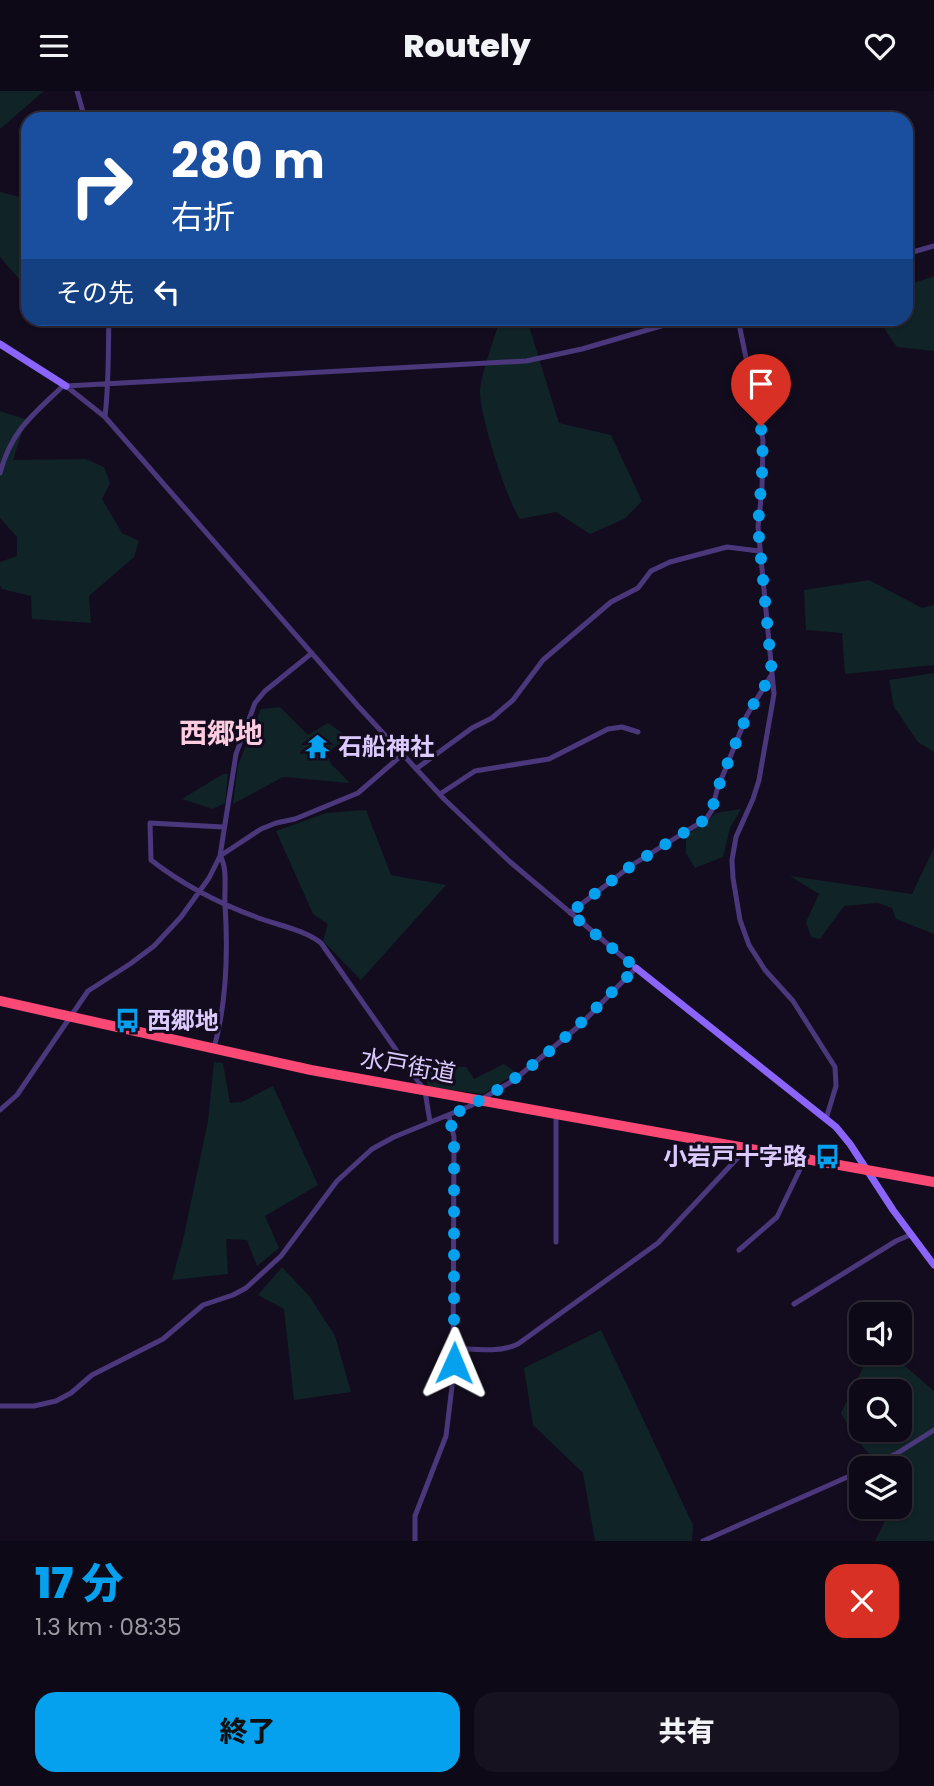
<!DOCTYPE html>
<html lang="ja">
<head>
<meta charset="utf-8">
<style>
  body { margin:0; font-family:Poppins,"Noto Sans JP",sans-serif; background:#17121f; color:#f1f3f6; height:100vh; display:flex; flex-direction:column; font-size:26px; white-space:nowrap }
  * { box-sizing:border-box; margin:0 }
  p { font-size:23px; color:#9b9aa1 }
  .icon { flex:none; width:38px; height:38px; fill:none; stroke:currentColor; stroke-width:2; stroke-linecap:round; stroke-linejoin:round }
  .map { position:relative; height:1450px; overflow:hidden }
  .sheet { display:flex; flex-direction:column; background:#0e0916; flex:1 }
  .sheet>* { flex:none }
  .guide { position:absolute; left:21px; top:21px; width:892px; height:214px; border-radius:21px; box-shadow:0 2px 5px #0004,0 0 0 2px #2e2a35; background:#1a4fa0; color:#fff; overflow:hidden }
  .controls { position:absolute; left:849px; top:1211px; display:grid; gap:14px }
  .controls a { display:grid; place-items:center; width:63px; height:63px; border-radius:14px; background:#0e0916; box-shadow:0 2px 5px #0004,0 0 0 2px #2e2a35; font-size:35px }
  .pin { position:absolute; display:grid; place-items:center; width:60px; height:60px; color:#fff; margin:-72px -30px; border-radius:50% 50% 50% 0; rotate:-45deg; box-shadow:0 0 7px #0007 }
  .pin .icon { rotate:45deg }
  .me { position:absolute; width:77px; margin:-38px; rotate:1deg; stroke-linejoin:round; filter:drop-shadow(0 0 5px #0008) }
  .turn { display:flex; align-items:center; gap:24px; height:147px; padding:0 35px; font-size:32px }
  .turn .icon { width:91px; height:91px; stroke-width:2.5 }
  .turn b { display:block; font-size:49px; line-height:60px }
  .then { display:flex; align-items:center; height:66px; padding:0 35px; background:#0003; gap:14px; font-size:26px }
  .round { display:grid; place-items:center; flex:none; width:74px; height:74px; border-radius:21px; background:#17121f }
  .overview { display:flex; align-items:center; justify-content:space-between; height:119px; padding:0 35px }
  h1 { font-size:42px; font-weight:800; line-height:52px; color:#06a1ee }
  .primary-button { display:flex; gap:14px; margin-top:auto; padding:14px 35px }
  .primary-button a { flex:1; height:80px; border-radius:21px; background:#06a1ee; color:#111; font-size:28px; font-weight:800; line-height:80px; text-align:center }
  .primary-button a+a { background:#17121f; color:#f1f3f6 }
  header { display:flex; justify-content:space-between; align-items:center; height:91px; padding:0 35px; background:#0e0916; font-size:32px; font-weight:800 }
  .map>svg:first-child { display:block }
  .green { fill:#102327; fill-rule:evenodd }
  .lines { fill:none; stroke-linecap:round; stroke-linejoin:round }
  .street { stroke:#4b387c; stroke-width:5 }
  .secondary { stroke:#8b64fb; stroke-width:7 }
  .highway { stroke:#fa4975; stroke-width:10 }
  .route { stroke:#06a1ee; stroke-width:12; stroke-dasharray:0 21.6 }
  .labels { text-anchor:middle; stroke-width:6; stroke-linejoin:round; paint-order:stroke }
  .poi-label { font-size:24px; font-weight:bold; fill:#dccafe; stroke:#130c1e; text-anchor:start }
  .street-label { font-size:24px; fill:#dccafe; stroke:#130c1e }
  .quarter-label { font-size:28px; font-weight:bold; fill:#fecce0; stroke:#130c1e }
</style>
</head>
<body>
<header><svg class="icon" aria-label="menu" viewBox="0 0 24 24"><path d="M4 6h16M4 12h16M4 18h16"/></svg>Routely<svg class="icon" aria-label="heart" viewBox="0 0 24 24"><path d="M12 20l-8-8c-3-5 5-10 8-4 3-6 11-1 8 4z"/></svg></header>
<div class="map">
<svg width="934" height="1450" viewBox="0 0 934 1450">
  <rect width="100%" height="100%" fill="#130c1e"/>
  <path class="green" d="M0,0h44l-44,38z
    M0,101l28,7 -1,89 -27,-31z
    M934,185v75l-37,-4 -10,-14 -7,-14h26l1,-31 7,-5z
    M500,228h115l-2,6 -85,-2 31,100 52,12 31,66 -18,18 -34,15 -34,-22 -36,7c-13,-18 -41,-105 -40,-128 1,-17 15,-54 20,-72z
    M0,320l28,9 -7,15 -8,25 73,-1 18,8 6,16 -8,16 20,34 17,8 -5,16 -45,39 2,27 -59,-4 -1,-23 -29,-7 -2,-4v-23l17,-6v-19l-17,-19z
    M869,489l53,28 12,-3v60l-89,9 -3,-41 -36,-3 -2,-40z
    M934,582v79l-16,-10 -24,-35 -5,-27z
    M280,616l28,28 20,-12 20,14 -22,17 6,11 18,18 -67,-6 -50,27 5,-39 23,-56z
    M223,683h5l-3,29 -12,6 -31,-10z
    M741,718l-11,19 -7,29 -28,11 -9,-15v-17l30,-23z
    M366,719l25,65 55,10 -85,95 -38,-39 5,-17 -15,-10 -37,-83 50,-18z
    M934,757v86l-38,-15 -4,-11 -14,-5 -34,3 -24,33 -9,-2 -5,-15 13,-28 -29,-18 122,18z
    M214,971l9,1 7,40 12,-1 31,-16 45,99 -53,31 14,32 -22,18 -10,-26 -21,-1 2,35 -56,6 11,-40 25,-119z
    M504,973l13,9 -34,21 -55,-7 -5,-21 43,1 8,12z
    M282,1176l28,30 25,39 16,56 -57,8 -10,-91 -26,-14z
    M601,1239l92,195 -1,16h-97l-12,-68 -50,-48 -9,-57z
    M870,1262h20l44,38v150h-59l17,-34h8v-13l5,-11 -5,-5v-10c-29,0 -46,-33 -59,-55zM861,1300h39v39h-39z"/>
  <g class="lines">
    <path class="street" d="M77,0l8,28
      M906,163l28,-8
      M738,228l25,121 -1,49 -4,38 16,167 -15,86 -6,19 -17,38 -4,23 1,18 7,42 9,25 16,25 28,31 42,66 1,19 -10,33
      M66,295l460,-25 56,-12 103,-30
      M105,325c4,-32 3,-64 4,-97
      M0,382c12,-44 33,-58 64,-88
      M416,678l56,-41 20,-10 21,-18 30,-40 68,-58 27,-14 13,-17 19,-9 57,-15 32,4
      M440,703l35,-23 74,-12 59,-30 14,-2 16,5
      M223,736l-73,-4 1,37c32,25 67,43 105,57 20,8 47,12 65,26l104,148 5,31
      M570,822l62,-48 74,-46 6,-9 5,-20 30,-75 25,-41
      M214,957c13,-46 14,-97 11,-144 -1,-15 3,-36 -5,-48l41,-27 15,-6 19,-4 63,-26 44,-38
      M0,1019l17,-15 71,-104 42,-27 24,-18 27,-29 28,-39 11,-22 16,-102 19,-51 10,-12 47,-38
      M556,1024v127
      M739,1159l38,-33 28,-58
      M794,1213l102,-63 14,-6
      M455,1257c19,1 45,5 63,-4l140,-101 88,-94
      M0,1315h34l22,-5 15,-8 21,-18 71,-36 40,-34 30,-10 13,-7 35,-32 56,-75 35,-32 22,-12 76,-31 44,-26 65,-54 57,-58 -127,-107 -65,-62 -86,-93 -253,-289 -39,-31
      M866,1377l30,-14 38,-24
      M415,1450v-25l31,-80 7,-58 1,-241 -5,-21
      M703,1450l158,-70"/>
    <path class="secondary" d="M0,253l66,42
      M636,877l200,159 14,17 43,66 41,55"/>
    <path class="highway" d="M0,910l311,69 623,112"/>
  </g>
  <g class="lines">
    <path class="route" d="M454,1272v-226l-5,-21c78,-35 128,-89 187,-148l-66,-55 62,-48 74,-46 6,-9 5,-20 30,-75 25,-41 -14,-147 5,-68 -2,-33"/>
  </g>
  <defs>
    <symbol id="temple-bare" viewBox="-9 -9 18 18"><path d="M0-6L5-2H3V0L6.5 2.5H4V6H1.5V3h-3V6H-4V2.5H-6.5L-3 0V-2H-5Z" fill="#06a1ee" stroke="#130c1e" stroke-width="2.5" paint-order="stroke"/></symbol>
    <symbol id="bus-bare" viewBox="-9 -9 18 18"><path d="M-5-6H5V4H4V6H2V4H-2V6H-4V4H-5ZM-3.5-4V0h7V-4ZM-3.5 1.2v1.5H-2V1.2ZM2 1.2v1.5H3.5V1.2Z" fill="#06a1ee" stroke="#130c1e" stroke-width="2.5" paint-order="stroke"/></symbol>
  </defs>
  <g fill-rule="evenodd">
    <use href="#temple-bare" x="300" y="638" width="35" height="35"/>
    <use href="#bus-bare" x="110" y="912" width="35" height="35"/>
    <use href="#bus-bare" x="810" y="1048" width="35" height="35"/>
  </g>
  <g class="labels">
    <g class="poi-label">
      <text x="338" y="664">石船神社</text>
      <text x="147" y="938">西郷地</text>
      <text x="807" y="1074" text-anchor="end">小岩戸十字路</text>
    </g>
    <g class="street-label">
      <text transform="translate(408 975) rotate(10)" y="8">水戸街道</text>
    </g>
    <g class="quarter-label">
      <text x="221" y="652">西郷地</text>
    </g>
  </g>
</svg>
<div class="controls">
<a><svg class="icon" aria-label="sound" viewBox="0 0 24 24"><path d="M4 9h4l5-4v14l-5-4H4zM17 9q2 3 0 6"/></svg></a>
<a><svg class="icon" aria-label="search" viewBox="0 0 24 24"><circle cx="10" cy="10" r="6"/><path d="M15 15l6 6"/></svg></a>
<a><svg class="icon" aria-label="layers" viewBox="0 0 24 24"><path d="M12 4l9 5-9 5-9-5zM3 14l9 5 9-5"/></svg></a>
</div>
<div class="pin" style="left:761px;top:335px;background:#d93025"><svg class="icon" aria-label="arrive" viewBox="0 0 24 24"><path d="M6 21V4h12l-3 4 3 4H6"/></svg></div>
<svg class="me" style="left:454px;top:1272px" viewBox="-20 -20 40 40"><path d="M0-17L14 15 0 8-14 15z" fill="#06a1ee" stroke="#fff" stroke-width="4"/></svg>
<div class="guide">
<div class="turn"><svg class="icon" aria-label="right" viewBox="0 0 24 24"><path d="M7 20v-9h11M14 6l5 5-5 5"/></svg><div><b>280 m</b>右折</div></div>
<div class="then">その先<svg class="icon" aria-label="left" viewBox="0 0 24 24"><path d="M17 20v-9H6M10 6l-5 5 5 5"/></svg></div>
</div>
</div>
<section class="sheet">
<div class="overview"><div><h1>17 分</h1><p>1.3 km · 08:35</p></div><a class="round" style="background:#d93025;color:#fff"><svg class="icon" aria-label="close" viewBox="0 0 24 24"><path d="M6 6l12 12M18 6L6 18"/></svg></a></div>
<div class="primary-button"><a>終了</a><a>共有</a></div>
</section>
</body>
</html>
